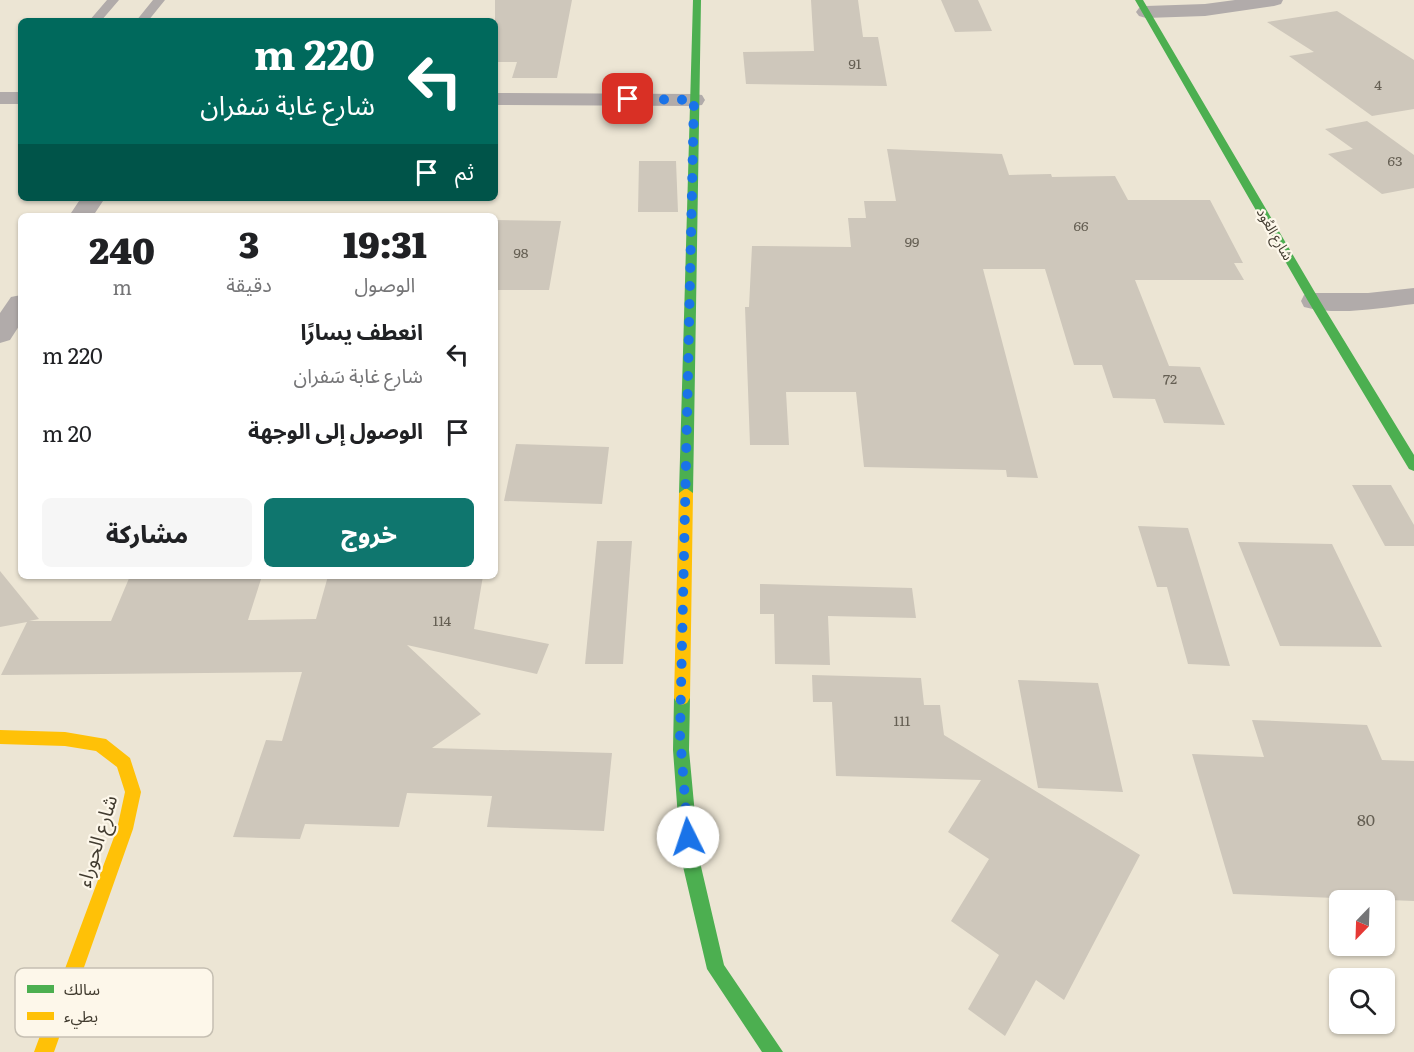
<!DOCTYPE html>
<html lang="ar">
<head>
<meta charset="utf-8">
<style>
  body { margin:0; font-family:Literata,"Noto Sans Arabic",serif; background:#f6f6f6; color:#202124; direction:rtl; height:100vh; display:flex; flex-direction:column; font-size:22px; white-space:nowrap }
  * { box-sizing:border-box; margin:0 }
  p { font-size:20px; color:#757577 }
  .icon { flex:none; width:33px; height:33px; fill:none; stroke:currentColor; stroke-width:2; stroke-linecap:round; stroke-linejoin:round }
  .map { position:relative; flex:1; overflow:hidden; direction:ltr }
  .side { position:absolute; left:18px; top:213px; width:480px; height:366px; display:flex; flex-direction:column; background:#fff; border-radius:9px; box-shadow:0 2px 4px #0004; direction:rtl }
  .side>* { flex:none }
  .hud { position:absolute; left:18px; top:18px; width:480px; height:183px; border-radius:9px; box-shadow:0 2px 4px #0004; direction:rtl; background:#00695c; color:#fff; overflow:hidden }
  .needle { width:39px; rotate:203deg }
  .tools { position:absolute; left:1329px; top:890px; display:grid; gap:12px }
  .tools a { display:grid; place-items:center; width:66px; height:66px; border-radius:9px; background:#fff; box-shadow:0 2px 4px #0004; font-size:30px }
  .pin { position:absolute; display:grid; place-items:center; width:51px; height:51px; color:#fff; margin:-26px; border-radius:12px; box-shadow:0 3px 9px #0006 }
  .me { position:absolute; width:66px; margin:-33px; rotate:356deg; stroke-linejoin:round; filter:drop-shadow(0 0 4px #0008) }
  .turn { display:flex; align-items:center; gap:21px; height:126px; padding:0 24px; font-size:27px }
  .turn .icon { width:78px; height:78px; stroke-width:2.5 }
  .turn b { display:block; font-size:42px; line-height:51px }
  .then { display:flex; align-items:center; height:57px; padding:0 24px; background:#0003; gap:12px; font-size:22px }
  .eta { display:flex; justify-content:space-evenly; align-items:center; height:102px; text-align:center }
  .eta b { font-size:36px; font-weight:800; line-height:42px }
  .button { display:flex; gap:12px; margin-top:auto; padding:12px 24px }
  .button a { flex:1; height:69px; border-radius:9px; background:#0f766e; color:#fff; font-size:24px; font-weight:800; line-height:69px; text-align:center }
  .button a+a { background:#f6f6f6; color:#202124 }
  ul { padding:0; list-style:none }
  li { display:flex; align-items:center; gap:18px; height:78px; padding:0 24px }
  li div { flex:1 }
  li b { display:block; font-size:22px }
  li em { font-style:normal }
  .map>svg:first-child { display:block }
  .building { fill:#cec7bb }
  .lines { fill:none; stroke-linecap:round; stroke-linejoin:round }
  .lane { fill:#b1abaa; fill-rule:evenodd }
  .street { fill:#b1abaa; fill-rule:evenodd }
  .fast { fill:#4caf50; fill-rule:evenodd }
  .slow { fill:#ffc107; fill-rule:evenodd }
  .route { stroke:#1a73e8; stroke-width:10; stroke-dasharray:0 18 }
  .labels { text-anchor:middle; stroke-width:4.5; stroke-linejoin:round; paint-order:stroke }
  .number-label { font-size:14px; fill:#655f53 }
  .far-street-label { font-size:14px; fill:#423c30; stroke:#fdf7ea }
  .near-number-label { font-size:16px; fill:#655f53 }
  .near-street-label { font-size:20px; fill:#423c30; stroke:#fdf7ea }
  .key { fill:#fdf7ea; stroke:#c5bfb2; stroke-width:1.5 }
  .key-label { font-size:16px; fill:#423c30 }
</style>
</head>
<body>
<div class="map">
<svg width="1414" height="1052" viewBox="0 0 1414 1052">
  <rect width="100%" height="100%" fill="#ece5d4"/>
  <path class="building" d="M495,0h77l-15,78h-45l5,-16h-22z
    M811,0h47l5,37h15l9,49 -141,-2 -3,-32 71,-1z
    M941,0h37l14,31 -37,1z
    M1337,11l77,49v49l-42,7 -83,-60 25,-4 -47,-30z
    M1367,121l47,34v33l-32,6 -54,-40 25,-5 -28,-20z
    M887,149l115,5 7,21 42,-1 1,3 63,-1 13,24h82l33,63h-9l10,17h-109l34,86 31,1 25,58 -61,-2 -9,-24 -42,-1 -11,-33h-28l-29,-96h-62l55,209 -31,-1 -1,-7 -142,-3 -8,-75h-70l3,53h-39l-5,-138h4l3,-61 99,1 -3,-29h18l-2,-17h32z
    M639,161h37l2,51h-40z
    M495,220l66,1 -12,69h-54z
    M516,444l93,3 -7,57 -98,-3z
    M1352,485h39l23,40v21h-29z
    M1138,526l50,2 42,138 -42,-2 -21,-77h-10z
    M597,541h35l-9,123h-38z
    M1238,542l94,2 50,103 -102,-1z
    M0,571l39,48 -10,2h82l19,-45h132l-14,44 68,-1 12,-43h155l-9,53 75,15 -12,30 -130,-29 74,69 -49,34 180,5 -8,78 -117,-4 5,-31 -85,-3 -8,34 -94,-3 -5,15 -67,-2 33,-97 16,1 20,-69 -301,3 26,-53 -27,5z
    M760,584l152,4 4,30 -88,-2 2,49 -55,-1 -1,-50h-14z
    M812,675l109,3 3,27h16l4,30 196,120 -76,145 -28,-20 -31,56 -37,-27 31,-54 -48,-34 38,-62 -41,-27 33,-52 -145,-4 -4,-74h-19z
    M1018,680l80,3 25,109 -85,-4z
    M1252,720l115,5 15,35 32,1v140l-181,-7 -41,-140 72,3z"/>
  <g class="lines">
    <path class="lane" d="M107,0h12l-18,21h-12z
      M153,0h12l-17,21h-12z"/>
    <path class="street" d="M1235,0h48l-2,4 -7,2 -69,10 -59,2 -7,-2 -3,-4 3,-4 7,-2 59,-2z
      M0,92h21v12h-21z
      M495,93l199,1 8,1 3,5 -3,5 -8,1 -199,-1z
      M81,198h24l-12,18h-24z
      M1414,288v16c-35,4 -75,12 -110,3l-3,-6 3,-6 10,-2h54z
      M21,295v28l-11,17 -10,3v-30l11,-16z"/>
    <path class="fast" d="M693,0h8l-8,493 -7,5 -7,-5z
      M1135,0h8l177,301 94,154v16l-5,-2 -101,-168z
      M682,691l5,2 3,5 -1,52 10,108 25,107 59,87h-21l-55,-83 -26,-111 -8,-108 1,-52 3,-5z"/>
    <path class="slow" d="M686,488l7,5 -3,205 -3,5 -5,2 -5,-2 -3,-5 5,-205z
      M0,730l65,2 41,7 24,19 11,34 -8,37 -79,223h-20l83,-223 8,-37 -8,-25 -21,-16 -31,-5 -65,-2z"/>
  </g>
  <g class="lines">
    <path class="route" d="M628,99l66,1 -14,635 8,102"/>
  </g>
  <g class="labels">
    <g class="number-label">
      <text x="855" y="69">91</text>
      <text x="1378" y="90">4</text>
      <text x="1395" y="166">63</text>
      <text x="1081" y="231">66</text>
      <text x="912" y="247">99</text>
      <text x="521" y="258">98</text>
      <text x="1170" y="384">72</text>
      <text x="442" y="626">114</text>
      <text x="902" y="726">111</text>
    </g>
    <g class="far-street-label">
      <text transform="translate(1275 234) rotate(60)" y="5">شارع العُود</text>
    </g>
    <g class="near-number-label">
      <text x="1366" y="826">80</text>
    </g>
    <g class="near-street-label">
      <text transform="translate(97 841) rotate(-73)" y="7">شارع الحوراء</text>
    </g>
  </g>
  <rect x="15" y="968" width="198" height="69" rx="9" class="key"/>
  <rect x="27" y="985" width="27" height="8" fill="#4caf50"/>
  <rect x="27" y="1012" width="27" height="8" fill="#ffc107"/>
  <g class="key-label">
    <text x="64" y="995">سالك</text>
    <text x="64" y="1022">بطيء</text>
  </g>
</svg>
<div class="tools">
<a><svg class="needle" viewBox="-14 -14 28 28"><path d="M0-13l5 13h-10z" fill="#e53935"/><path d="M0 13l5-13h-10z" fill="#757577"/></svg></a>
<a><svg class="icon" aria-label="search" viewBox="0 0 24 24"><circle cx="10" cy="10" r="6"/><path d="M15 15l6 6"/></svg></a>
</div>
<div class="pin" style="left:628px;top:99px;background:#d93025"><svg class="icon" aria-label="arrive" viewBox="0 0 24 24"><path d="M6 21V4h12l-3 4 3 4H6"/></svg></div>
<svg class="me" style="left:688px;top:837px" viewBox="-20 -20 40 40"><circle r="19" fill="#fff"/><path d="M0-13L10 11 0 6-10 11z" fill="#1a73e8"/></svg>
<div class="hud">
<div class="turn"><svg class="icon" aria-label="left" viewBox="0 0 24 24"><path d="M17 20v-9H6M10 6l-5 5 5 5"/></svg><div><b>220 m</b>شارع غابة سَفران</div></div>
<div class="then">ثم<svg class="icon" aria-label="arrive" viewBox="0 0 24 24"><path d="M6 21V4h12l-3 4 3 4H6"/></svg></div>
</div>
<section class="side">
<div class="eta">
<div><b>19:31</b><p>الوصول</p></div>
<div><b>3</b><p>دقيقة</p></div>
<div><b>240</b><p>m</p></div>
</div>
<ul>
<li><svg class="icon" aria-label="left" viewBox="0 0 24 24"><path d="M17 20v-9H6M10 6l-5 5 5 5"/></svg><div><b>انعطف يسارًا</b><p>شارع غابة سَفران</p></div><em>220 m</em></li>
<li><svg class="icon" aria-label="arrive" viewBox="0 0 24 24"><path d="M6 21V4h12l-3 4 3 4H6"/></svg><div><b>الوصول إلى الوجهة</b></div><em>20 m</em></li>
</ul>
<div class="button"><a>خروج</a><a>مشاركة</a></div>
</section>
</div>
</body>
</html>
